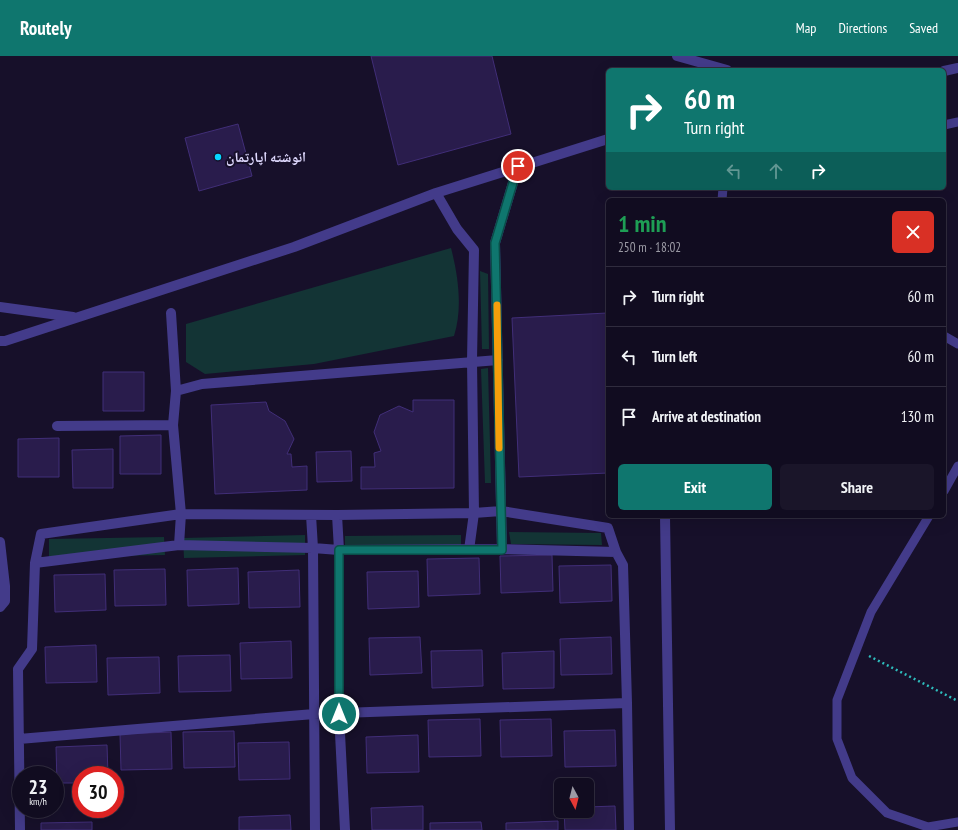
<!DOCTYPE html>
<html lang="en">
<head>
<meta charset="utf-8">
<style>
  body { margin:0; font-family:"PT Sans Narrow","Noto Naskh Arabic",sans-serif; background:#1a1529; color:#f1f3f6; height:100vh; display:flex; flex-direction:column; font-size:15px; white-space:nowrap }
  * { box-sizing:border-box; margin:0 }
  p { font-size:13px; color:#9c9ba5 }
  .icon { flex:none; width:22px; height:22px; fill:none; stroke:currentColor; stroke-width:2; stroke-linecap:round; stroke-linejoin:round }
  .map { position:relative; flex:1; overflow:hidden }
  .sheet { position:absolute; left:606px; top:142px; width:340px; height:320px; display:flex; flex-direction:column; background:#110c20; border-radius:6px; box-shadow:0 4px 16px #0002,0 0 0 1px #302c3e }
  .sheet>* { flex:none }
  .top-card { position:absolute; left:606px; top:12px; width:340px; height:122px; border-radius:6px; box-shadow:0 4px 16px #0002,0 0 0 1px #302c3e; background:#0f766e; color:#fff; overflow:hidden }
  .needle { width:26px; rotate:173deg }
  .controls { position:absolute; left:554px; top:722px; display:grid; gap:8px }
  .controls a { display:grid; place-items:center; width:40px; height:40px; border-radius:6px; background:#110c20; box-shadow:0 4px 16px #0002,0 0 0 1px #302c3e; font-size:20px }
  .speed { position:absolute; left:12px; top:710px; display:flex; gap:8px; font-size:20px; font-weight:700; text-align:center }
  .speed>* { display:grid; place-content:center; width:52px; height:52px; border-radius:50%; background:#110c20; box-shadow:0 4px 16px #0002,0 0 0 1px #302c3e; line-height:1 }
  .speed small { font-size:10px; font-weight:400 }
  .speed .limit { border:6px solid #d22; background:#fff; color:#111 }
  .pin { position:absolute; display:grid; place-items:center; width:34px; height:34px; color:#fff; margin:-17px; border:2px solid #fff; border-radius:50%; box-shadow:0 1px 4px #0007 }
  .me { position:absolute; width:44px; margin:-22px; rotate:0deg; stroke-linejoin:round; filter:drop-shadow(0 0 3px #0008) }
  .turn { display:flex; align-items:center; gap:14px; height:84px; padding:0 12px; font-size:18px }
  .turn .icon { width:52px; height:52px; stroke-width:2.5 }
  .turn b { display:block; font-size:28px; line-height:34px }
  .lanes { display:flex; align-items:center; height:38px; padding:0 12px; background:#0003; justify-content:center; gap:20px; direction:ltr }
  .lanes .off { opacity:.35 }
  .round { display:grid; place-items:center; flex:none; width:42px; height:42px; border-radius:6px; background:#1a1529 }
  .summary { display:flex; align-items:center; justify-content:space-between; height:68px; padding:0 12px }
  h1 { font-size:24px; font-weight:700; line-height:30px; color:#1e9e55 }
  .action { display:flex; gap:8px; margin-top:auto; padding:8px 12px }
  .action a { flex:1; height:46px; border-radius:6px; background:#0f766e; color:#fff; font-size:16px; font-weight:700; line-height:46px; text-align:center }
  .action a+a { background:#1a1529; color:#f1f3f6 }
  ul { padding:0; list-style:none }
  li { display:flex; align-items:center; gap:12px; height:60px; padding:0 12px; border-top:1px solid #302c3e }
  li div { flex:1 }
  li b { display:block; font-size:15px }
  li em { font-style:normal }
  header { display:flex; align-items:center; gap:24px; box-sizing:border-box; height:56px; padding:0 20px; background:#0f766e; color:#fff }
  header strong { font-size:19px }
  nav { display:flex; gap:22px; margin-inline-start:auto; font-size:14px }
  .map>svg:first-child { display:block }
  .green { fill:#133435 }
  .building { fill:#291c4c; stroke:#412e78 }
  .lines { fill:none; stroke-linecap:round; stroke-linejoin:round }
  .path { stroke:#2ebebe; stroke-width:2.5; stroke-dasharray:2 3; stroke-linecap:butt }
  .service { stroke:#433b8a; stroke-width:9 }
  .minor { stroke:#433b8a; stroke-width:10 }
  .route-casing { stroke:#0a4d48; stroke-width:10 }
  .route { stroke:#0f766e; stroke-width:7 }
  .slow { stroke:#f59e0b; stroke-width:7 }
  .poi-dot { fill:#06d6ff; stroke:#17102a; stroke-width:1.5 }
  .labels { text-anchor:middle; stroke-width:4; stroke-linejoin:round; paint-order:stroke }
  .poi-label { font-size:14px; font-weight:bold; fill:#e0daff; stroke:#17102a; text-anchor:start }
</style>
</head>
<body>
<header>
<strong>Routely</strong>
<nav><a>Map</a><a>Directions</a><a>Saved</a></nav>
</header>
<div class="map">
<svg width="958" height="774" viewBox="0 0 958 774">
  <rect width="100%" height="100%" fill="#17102a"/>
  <path class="green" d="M451,192c7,27 12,60 3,88l-140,28 -109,10 -19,-12v-38z
    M480,215l8,3 1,75h-7z
    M488,312l3,115h-6l-4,-114z
    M509,476l92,1 1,12 -91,-1z
    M305,479v20l-121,3 -1,-20z
    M461,479v10l-116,9v-18z
    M164,481l1,18 -116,2v-18z"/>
  <path class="building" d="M371,0h121l19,78 -113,31z
    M238,68l14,52 -53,15 -14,-53z
    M607,257l1,160 -89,4 -7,-159z
    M103,316h41v39h-41z
    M413,344h41v88l-93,1v-22h14l-1,-14 7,-2 -7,-19 6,-17 19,-9 14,6z
    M266,346l3,9 16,10 9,18 -7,15h4l1,13 15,-1v24l-92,4 -4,-89z
    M161,379v39h-41v-38z
    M59,382v39h-41v-38z
    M113,393v39h-40l-1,-38z
    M351,395l1,30 -35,1 -1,-30z
    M552,499l1,36 -52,2 -1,-37z
    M479,502l1,36 -52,2 -1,-37z
    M611,509l1,36 -52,2 -1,-37z
    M238,512l1,36 -51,2 -1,-36z
    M165,513l1,36 -51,1 -1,-36z
    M299,514l1,37 -51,1 -1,-36z
    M418,515l1,36 -51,2 -1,-37z
    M105,518l1,36 -51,2 -1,-37z
    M420,581l2,36 -52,2 -1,-37z
    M611,581l1,37 -51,1 -1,-36z
    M291,585l1,37 -51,1 -1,-36z
    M96,589l1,37 -51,1 -1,-36z
    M482,594l1,36 -51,2 -1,-37z
    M554,595v37l-51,1 -1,-36z
    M230,599l1,36 -52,1 -1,-36z
    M159,601l1,36 -52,2 -1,-37z
    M480,663l1,37 -52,1 -1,-37z
    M551,663l1,37 -51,1 -1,-37z
    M615,674l1,36 -51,1 -1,-36z
    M234,675l1,36 -51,1 -1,-36z
    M171,676l1,37 -51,1 -1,-36z
    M418,679l1,37 -52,1 -1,-36z
    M289,686l1,37 -51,1 -1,-37z
    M107,689l1,30h-27v8h-24l-1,-36z
    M423,750v24h-51l-1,-22z
    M615,750l1,24h-51l-1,-19h23v-4z
    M290,759l1,15h-52v-13z
    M558,765v9h-52v-7z
    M92,766v8h-51v-7z
    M481,766l1,8h-52v-7z"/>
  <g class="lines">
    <path class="path" d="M869,600l89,45"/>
    <path class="service" d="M944,69l14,-3
      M722,144l1,-12
      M944,280l14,8
      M944,435l14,-25
      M929,460l-58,96 -34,88v39l15,39 35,35 41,14 30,-5"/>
    <path class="minor" d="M677,0l50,14
      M944,15l14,-3
      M436,137l21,36 17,21 -2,111 2,152 -5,37
      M0,251l73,10
      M171,257l5,78 -3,34 8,89 -2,31
      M0,285h5l289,-94 142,-54 172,-54
      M176,335l26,-7 296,-24
      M57,370l116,-1
      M311,459l2,33 2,282
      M337,459l2,35v164l6,116
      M665,460l5,314
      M0,486l5,44v15l-5,6
      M502,493l-7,-306 23,-77
      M35,507l144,-18 134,3 26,2 163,-1 114,3
      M19,683l295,-25 313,-11
      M20,774l-2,-161 14,-20 3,-86 6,-29 140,-20 156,1 137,-2 27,-2 107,17 8,24 7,13 4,138 2,127"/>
  </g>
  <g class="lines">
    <defs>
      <path id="route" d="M339,658v-164h163l-7,-307 23,-77"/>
    </defs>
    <use href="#route" class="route-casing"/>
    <use href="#route" class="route"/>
    <path class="slow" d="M497,249l2,143"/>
  </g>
  <circle class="poi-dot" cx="218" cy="101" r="4"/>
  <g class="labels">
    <g class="poi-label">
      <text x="226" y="106">انوشته اپارتمان</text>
    </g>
  </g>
</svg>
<div class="controls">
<a><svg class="needle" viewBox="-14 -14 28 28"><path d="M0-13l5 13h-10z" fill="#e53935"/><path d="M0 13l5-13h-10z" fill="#9c9ba5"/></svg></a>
</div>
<div class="speed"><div>23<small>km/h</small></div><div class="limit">30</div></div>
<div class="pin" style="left:518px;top:110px;background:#d93025"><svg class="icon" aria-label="arrive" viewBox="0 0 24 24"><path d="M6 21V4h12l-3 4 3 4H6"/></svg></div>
<svg class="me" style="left:339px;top:658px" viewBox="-20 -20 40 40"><circle r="17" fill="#0f766e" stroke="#fff" stroke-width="3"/><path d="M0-11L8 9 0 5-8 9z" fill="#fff"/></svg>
<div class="top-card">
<div class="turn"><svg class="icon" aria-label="right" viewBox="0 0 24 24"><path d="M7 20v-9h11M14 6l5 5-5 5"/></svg><div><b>60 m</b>Turn right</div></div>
<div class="lanes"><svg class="icon off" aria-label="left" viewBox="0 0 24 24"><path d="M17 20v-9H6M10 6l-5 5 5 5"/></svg><svg class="icon off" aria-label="ahead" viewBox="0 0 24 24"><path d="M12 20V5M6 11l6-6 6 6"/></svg><svg class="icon" aria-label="right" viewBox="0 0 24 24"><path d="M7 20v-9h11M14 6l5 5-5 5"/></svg></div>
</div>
<section class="sheet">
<div class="summary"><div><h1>1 min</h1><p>250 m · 18:02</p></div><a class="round" style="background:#d93025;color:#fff"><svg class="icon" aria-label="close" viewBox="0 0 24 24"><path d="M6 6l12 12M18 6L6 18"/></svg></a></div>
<ul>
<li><svg class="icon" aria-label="right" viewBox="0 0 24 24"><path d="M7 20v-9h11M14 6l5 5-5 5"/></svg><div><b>Turn right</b></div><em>60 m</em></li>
<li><svg class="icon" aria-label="left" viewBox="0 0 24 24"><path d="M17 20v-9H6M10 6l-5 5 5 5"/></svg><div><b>Turn left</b></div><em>60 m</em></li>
<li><svg class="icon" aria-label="arrive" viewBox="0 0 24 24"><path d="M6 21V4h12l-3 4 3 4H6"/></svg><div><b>Arrive at destination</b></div><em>130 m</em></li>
</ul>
<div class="action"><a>Exit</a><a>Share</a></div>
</section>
</div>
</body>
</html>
